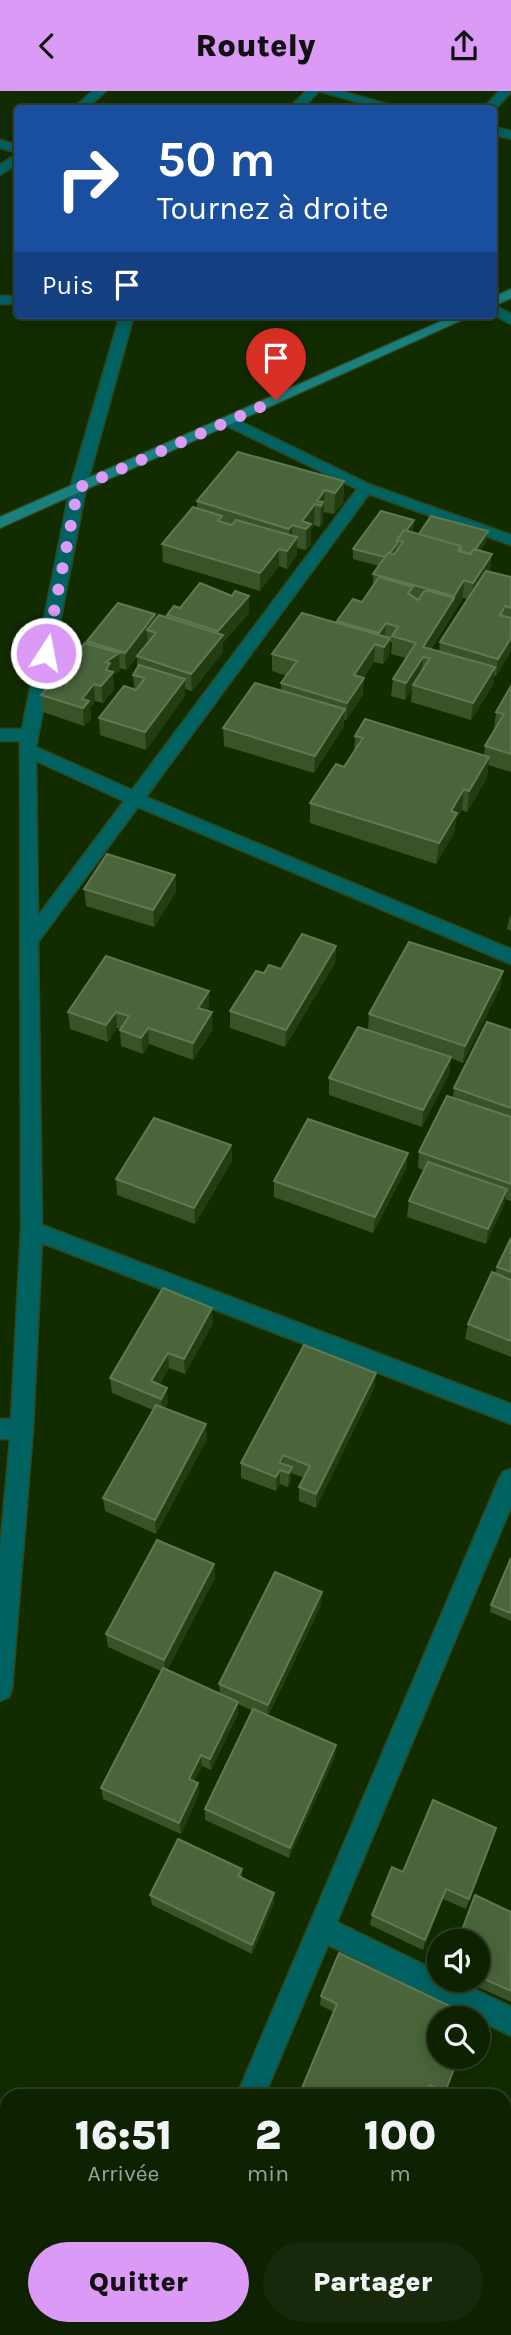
<!DOCTYPE html>
<html lang="fr">
<head>
<meta charset="utf-8">
<style>
  body { margin:0; font-family:Karla,sans-serif; background:#17290a; color:#f1f3f6; height:100vh; display:flex; flex-direction:column; font-size:26px; white-space:nowrap }
  * { box-sizing:border-box; margin:0 }
  p { font-size:23px; color:#9ba399 }
  .icon { flex:none; width:38px; height:38px; fill:none; stroke:currentColor; stroke-width:2; stroke-linecap:round; stroke-linejoin:round }
  .map { position:relative; flex:1; overflow:hidden }
  .side { position:absolute; left:0px; top:1998px; width:511px; height:247px; display:flex; flex-direction:column; background:#0e2100; border-radius:21px 21px 0 0; box-shadow:0 4px 18px #0003,0 0 0 2px #2e3e22 }
  .side>* { flex:none }
  .top-card { position:absolute; left:14px; top:14px; width:483px; height:214px; border-radius:7px; box-shadow:0 4px 18px #0003,0 0 0 2px #2e3e22; background:#1a4fa0; color:#fff; overflow:hidden }
  .buttons { position:absolute; left:427px; top:1838px; display:grid; gap:14px }
  .buttons a { display:grid; place-items:center; width:63px; height:63px; border-radius:50%; background:#0e2100; box-shadow:0 4px 18px #0003,0 0 0 2px #2e3e22; font-size:35px }
  .pin { position:absolute; display:grid; place-items:center; width:60px; height:60px; color:#fff; margin:-72px -30px; border-radius:50% 50% 50% 0; rotate:-45deg; box-shadow:0 0 7px #0007 }
  .pin .icon { rotate:45deg }
  .me { position:absolute; width:77px; margin:-38px; rotate:11deg; stroke-linejoin:round; filter:drop-shadow(0 0 5px #0008) }
  .turn { display:flex; align-items:center; gap:24px; height:147px; padding:0 28px; font-size:32px }
  .turn .icon { width:91px; height:91px; stroke-width:2.5 }
  .turn b { display:block; font-size:49px; line-height:60px }
  .then { display:flex; align-items:center; height:66px; padding:0 28px; background:#0003; gap:14px; font-size:26px }
  .eta { display:flex; justify-content:space-evenly; align-items:center; height:119px; text-align:center }
  .eta b { font-size:42px; font-weight:800; line-height:49px }
  .button { display:flex; gap:14px; margin-top:auto; padding:14px 28px }
  .button a { flex:1; height:80px; border-radius:42px; background:#da9af6; color:#111; font-size:28px; font-weight:800; line-height:80px; text-align:center }
  .button a+a { background:#17290a; color:#f1f3f6 }
  header { display:flex; justify-content:space-between; align-items:center; height:91px; padding:0 28px; background:#da9af6; color:#111; font-size:32px; font-weight:800 }
  .map>svg:first-child { display:block }
  .lines { fill:none; stroke-linecap:round; stroke-linejoin:round }
  .street-casing { stroke:#2e471d; stroke-width:3 }
  .secondary-casing { stroke:#2e471d; stroke-width:3 }
  .street { fill:#016262; fill-rule:evenodd }
  .secondary { fill:#197f7f; fill-rule:evenodd }
  .wall { fill:#395329; fill-rule:evenodd }
  .shaded-wall { fill:#223d11 }
  .building { fill:#4a643b; stroke:#617952; stroke-width:2 }
  .route { stroke:#da9af6; stroke-width:12; stroke-dasharray:0 21.6 }
</style>
</head>
<body>
<header><svg class="icon" aria-label="back" viewBox="0 0 24 24"><path d="M15 5l-7 7 7 7"/></svg>Routely<svg class="icon" aria-label="share" viewBox="0 0 24 24"><path d="M12 15V3M7 8l5-5 5 5M5 13v7h14v-7"/></svg></header>
<div class="map">
<svg width="511" height="2244" viewBox="0 0 511 2244">
  <rect width="100%" height="100%" fill="#122c00"/>
  <g class="lines">
    <defs>
      <path id="street" d="M93,0h13l-20,18h-14z
        M306,0h13l-17,18h-14z
        M319,0h21l65,18h-23z
        M499,0l12,1 -17,19v-2h-11z
        M494,36l17,4v8l-17,-4z
        M0,49l18,5v8l-18,-5z
        M18,62v11l-18,11v-10z
        M0,205h18v8h-18z
        M494,214l17,9v10l-17,-9z
        M120,224h14l-48,173 -50,259 96,43 225,-301 -134,-65v-6h10l138,67 140,50v10l-142,-51 -223,303 365,152v15l-373,-157 -100,135 4,283 469,179v20l-469,-181 -9,186 -21,260 -3,8 -9,4v-152l10,-110h-10v-20h11l10,-189 -1,-489h-20v-12h22l48,-241zM36,670l88,40 -86,115z
        M511,1378v38l-174,415 102,50v7h15l57,28v29l-183,-91 -64,152h-28l263,-618 4,-7z
        M135,2238h31l-3,6h-30z"/>
      <path id="secondary" d="M511,198v9l-17,8v-9z
        M455,224h18l-473,213v-11z"/>
    </defs>
    <use href="#street" class="street-casing"/>
    <use href="#secondary" class="secondary-casing"/>
    <use href="#street" class="street"/>
    <use href="#secondary" class="secondary"/>
  </g>
  <path class="wall" d="M344,390l-1,22 -9,11 -10,-2 -1,1v10l-3,4 -6,-2 -3,5v15l-5,5 -9,-2v7l-10,14 -8,-3 -19,25 -97,-29 -1,-18 35,-35v-8z
    M414,429l-1,10 -2,2 8,2 69,-3 -2,10 -6,10 10,21 21,5v74l-15,25h-2l-1,9 -22,35 -60,-18 1,-13 -7,11 -14,-4 2,-17 13,-21 -15,-4 1,-11 -2,-1 -1,14 -6,8 -9,-2 -11,16v17l-17,25h-2v6l-30,47 -90,-27 -1,-18 58,-38v-7l6,-7 -15,-5v-17l65,-31v-2l25,-19 11,-15v-13l6,-8 -26,-7v-10zM463,507l5,1 -28,43 -1,9 -8,-2z
    M180,517l69,5 -26,30v9l-31,39 -7,-2v7l-39,54 -46,-15 -1,-17 35,-29 -1,-14 4,-7v-11l-11,13 -6,-2v3l-7,4 1,14 -11,14 -8,-2 -5,7 1,11 -7,7 -41,-14 -2,-17 47,-51 -1,-3 68,-27 1,5 11,-1v-3z
    M511,595v86l-23,-7 -1,13 -20,34 -5,-2 -6,10 -2,13 -18,31 -126,-41v-20l34,-36 10,-15 1,-16 129,19 1,-9 10,-17h-1l2,-17z
    M175,784l1,17 -22,35 -68,-21 -2,-17z
    M511,824v16l-4,-2 2,-10z
    M336,855l-1,17 -50,84 -55,-19v-17l34,-38 17,-4z
    M503,880l-3,17 -37,75 -12,-5 -2,16 -27,53 -93,-32v-17l39,-47 1,-17z
    M209,900v16l-2,3 6,19 -20,31 -44,-16 -6,10 -22,-8 -1,-17 -3,-1 -9,14 -38,-13 -2,-17z
    M511,939v171l-6,-2 -1,6 -18,39 -79,-27 2,-16 15,-31 -6,-2 1,-16 34,-54 1,-10z
    M231,1054l1,16 -37,63 -78,-29 -1,-16z
    M408,1062l-2,16 -33,64 -99,-36v-16z
    M511,1147v119l-46,-18 3,-15 27,-50 2,-7z
    M213,1232l-28,51 -16,-6 -10,17 9,18 -3,5 42,31 -51,95 -51,-23 -2,-13 50,-88 -41,-17 -2,-15z
    M376,1282l-2,15 -58,120 -17,-7v-14l5,-9 -13,-5v8l-3,6 -8,-3 -4,7 -35,-13v-15z
    M511,1467v63l-21,-9 1,-7z
    M214,1473l1,14 -48,92 53,23 -1,-9 102,-79 -53,111 67,41 -46,101 -84,-38v-11l48,-98 -15,-7v10l-27,56 -9,-4 -8,15 4,2 1,11 -18,40 -78,-35 -2,-11 60,-117 -53,-24 -2,-13z
    M493,1748l-27,70 -23,-10 -20,51 -53,-25 2,-10 31,-43z
    M242,1778v9l32,15v10l-22,51 -100,-49 -2,-10z
    M511,1821v90l-51,-23h18v-38z
    M321,1905l118,60h20l-15,41h-9l-8,-5 -2,5h-126l35,-85 -14,-7z
    M442,2238h62l7,6h-59z"/>
  <path class="shaded-wall" d="M344,390l-1,22 -9,11 1,-21z
    M325,399l-2,33 -3,4 1,-21 -4,-5z
    M315,413l-1,21 -3,5v15l-5,5v-21l-4,-8z
    M414,429l-1,10 -11,15 1,-3 -4,-1z
    M292,434v20l5,-8v18l-10,14v-18l2,-2v-20z
    M488,440l-2,10 -15,23 1,-10z
    M397,453l-1,11 -9,3z
    M279,458v17l-19,25v-18z
    M492,463l-2,18 -18,28 1,-17z
    M464,489l-1,18 -38,59h-2l-1,17 -9,11 -1,4 -7,11 1,-17 17,-36 31,-48v-3z
    M249,505v17l-26,30v9l-31,39 -1,-17 27,-34v-9z
    M155,523l1,18 -9,-2 1,12 -22,28 -1,-17z
    M386,532l-2,18 -6,4 1,-12z
    M390,547l-1,18 -6,8 1,-17z
    M511,547v13l-15,25 2,-17z
    M375,553l-1,18 -21,30 1,-17z
    M119,562l1,18 -7,4 1,14 -11,14 -2,-17 5,-24z
    M495,576l-2,18 -22,35 2,-17z
    M364,587l-1,17 -17,25 1,-17z
    M185,588v17l-39,54 -1,-18z
    M94,593l1,17 -5,7 1,11 -7,7 -2,-27z
    M345,618l-1,17 -30,47 1,-17z
    M489,666l-2,21 -20,34 2,-21z
    M464,698l-2,21 -6,10 -2,13 -18,31 3,-21 12,-32z
    M175,784l1,17 -22,35 -1,-17z
    M336,855l-1,17 -50,84 1,-17z
    M503,880l-3,17 -37,75 2,-17z
    M209,900v16l-10,17 -1,-16z
    M116,921l1,16 -9,14 -2,-17z
    M212,921l1,17 -20,31v-17z
    M148,937l1,16 -6,10 -2,-16z
    M451,966l-2,17 -27,53 1,-17z
    M231,1054l1,16 -37,63 -1,-16z
    M408,1062l-2,16 -33,64 2,-16z
    M507,1098l-3,16 -18,39 2,-15z
    M212,1217l1,15 -28,51 -1,-15z
    M168,1262l1,15 -17,28 -1,-15z
    M376,1282l-2,15 -58,120v-14z
    M167,1297l1,15 -6,11 -1,-15z
    M206,1333l1,15 -51,95 -1,-14z
    M283,1364v14l-3,1v14l-4,7v-14l4,-14z
    M292,1376l-1,14 -3,6 1,-14z
    M214,1473l1,14 -50,95 -1,-13z
    M322,1501l-1,13 -54,112 1,-12z
    M238,1611v12l-27,56 -1,-11z
    M336,1654l-1,12 -46,101 1,-10z
    M201,1664l1,11 -12,24 -1,-11z
    M198,1692l1,11 -18,40 -2,-11z
    M496,1737l-3,11 -27,70 3,-10z
    M446,1798l-3,10 -20,51 2,-10z
    M274,1802v10l-22,51v-9z"/>
  <path class="building" d="M238,361l106,29 -9,12 -10,-3 -8,11 6,1 -2,4 -6,-2 -13,17 9,3 -5,5 -14,-4 -3,4 -92,-28z
    M193,416l29,9 -4,5 14,4 4,-5 61,17 -10,14 -8,-2 -19,24 -98,-29z
    M381,420l33,9 -8,11 -2,-1 -7,10v4l-7,9h-2l-3,4 -32,-8z
    M431,425l57,15 -13,19 -1,-1 -3,5 -10,-3v-5l-42,-12z
    M404,439l57,16 -3,5 12,3 4,-5 18,5 -19,29 -9,-3 -10,16 -81,-22 15,-21 6,1 9,-12 -6,-2z
    M486,480l25,6v31l-6,-2 -5,9 11,3v20l-13,21 -58,-17z
    M379,486l34,10 -5,6 10,7 7,-10 29,8 -31,49 72,20 -22,36 -60,-18 17,-27 -7,-1 -17,26 -13,-4 23,-36 -24,-7 6,-9 -12,-4 -7,10 -42,-12 16,-22 9,3z
    M200,492l32,13 3,-5 14,5 -31,35 -51,-16 7,-9 6,2z
    M118,512l37,11 -30,39 -38,-12z
    M302,522l88,25 -6,9 -9,-3 -21,31 10,3 -17,25 -66,-20 16,-22 -25,-7z
    M159,524l64,20 -32,39 -54,-18 19,-23 -9,-3z
    M85,552l34,10 -13,9 4,1 -4,7 7,2 -12,14 -7,-2 -12,15 7,2 -6,7 -42,-13z
    M139,574l46,14 -40,53 -46,-14 25,-32 12,4 9,-12 -12,-3z
    M255,592l90,26 -30,47 -92,-28z
    M511,595v68l-26,-8 19,-32 -8,-2z
    M365,628l124,38 -20,34 -5,-2 -13,22 6,2 -18,30 -129,-40 26,-39 8,3 19,-29 -8,-2z
    M107,763l68,21 -22,35 -69,-21z
    M302,843l34,12 -50,84 -56,-19 26,-40 8,2 5,-8 12,4z
    M409,851l94,29 -38,75 -96,-32z
    M106,865l103,35 -11,17 14,4 -19,31 -45,-15 -7,10 -21,-8 9,-14 -13,-4 -10,13 -38,-13z
    M487,931l24,8v78l-57,-20z
    M358,936l93,30 -28,53 -94,-32z
    M447,1005l64,21v67l-92,-32z
    M154,1027l77,27 -37,63 -78,-29z
    M308,1028l100,34 -33,64 -101,-36z
    M428,1071l79,27 -19,40 -79,-28z
    M511,1147v34l-14,-5z
    M492,1181l19,8v61l-43,-17z
    M163,1197l49,20 -28,51 -16,-6 -17,28 16,7 -6,11 -51,-21z
    M304,1254l72,28 -60,121 -17,-7 11,-21 -27,-11 -3,8 12,4 -3,6 -9,-3 -4,7 -35,-14z
    M156,1314l50,19 -51,96 -52,-22z
    M157,1449l57,24 -50,96 -58,-26z
    M511,1467v55l-20,-8z
    M275,1481l47,20 -54,113 -49,-21z
    M163,1577l75,34 -28,57 -9,-4 -12,24 9,4 -19,40 -78,-35z
    M253,1618l83,36 -46,103 -85,-39z
    M433,1709l63,28 -27,71 -23,-10 -21,51 -53,-25 20,-48 11,5z
    M178,1748l64,30 -4,7 36,17 -22,52 -102,-50z
    M475,1804l36,17v79l-33,-15v-35h-20z
    M339,1862l121,58 -2,7h-19v38h20l-14,36 -15,-7 -5,12h-123l-3,-2 38,-91 -16,-8z
    M504,2054l7,3v187h-45l-11,-6h49z"/>
  <g class="lines">
    <path class="route" d="M46,562l32,-165 198,-88"/>
  </g>
</svg>
<div class="buttons">
<a><svg class="icon" aria-label="sound" viewBox="0 0 24 24"><path d="M4 9h4l5-4v14l-5-4H4zM17 9q2 3 0 6"/></svg></a>
<a><svg class="icon" aria-label="search" viewBox="0 0 24 24"><circle cx="10" cy="10" r="6"/><path d="M15 15l6 6"/></svg></a>
</div>
<div class="pin" style="left:276px;top:309px;background:#d93025"><svg class="icon" aria-label="arrive" viewBox="0 0 24 24"><path d="M6 21V4h12l-3 4 3 4H6"/></svg></div>
<svg class="me" style="left:46px;top:562px" viewBox="-20 -20 40 40"><circle r="17" fill="#da9af6" stroke="#fff" stroke-width="3"/><path d="M0-11L8 9 0 5-8 9z" fill="#fff"/></svg>
<div class="top-card">
<div class="turn"><svg class="icon" aria-label="right" viewBox="0 0 24 24"><path d="M7 20v-9h11M14 6l5 5-5 5"/></svg><div><b>50 m</b>Tournez à droite</div></div>
<div class="then">Puis<svg class="icon" aria-label="arrive" viewBox="0 0 24 24"><path d="M6 21V4h12l-3 4 3 4H6"/></svg></div>
</div>
<section class="side">
<div class="eta">
<div><b>16:51</b><p>Arrivée</p></div>
<div><b>2</b><p>min</p></div>
<div><b>100</b><p>m</p></div>
</div>
<div class="button"><a>Quitter</a><a>Partager</a></div>
</section>
</div>
</body>
</html>
